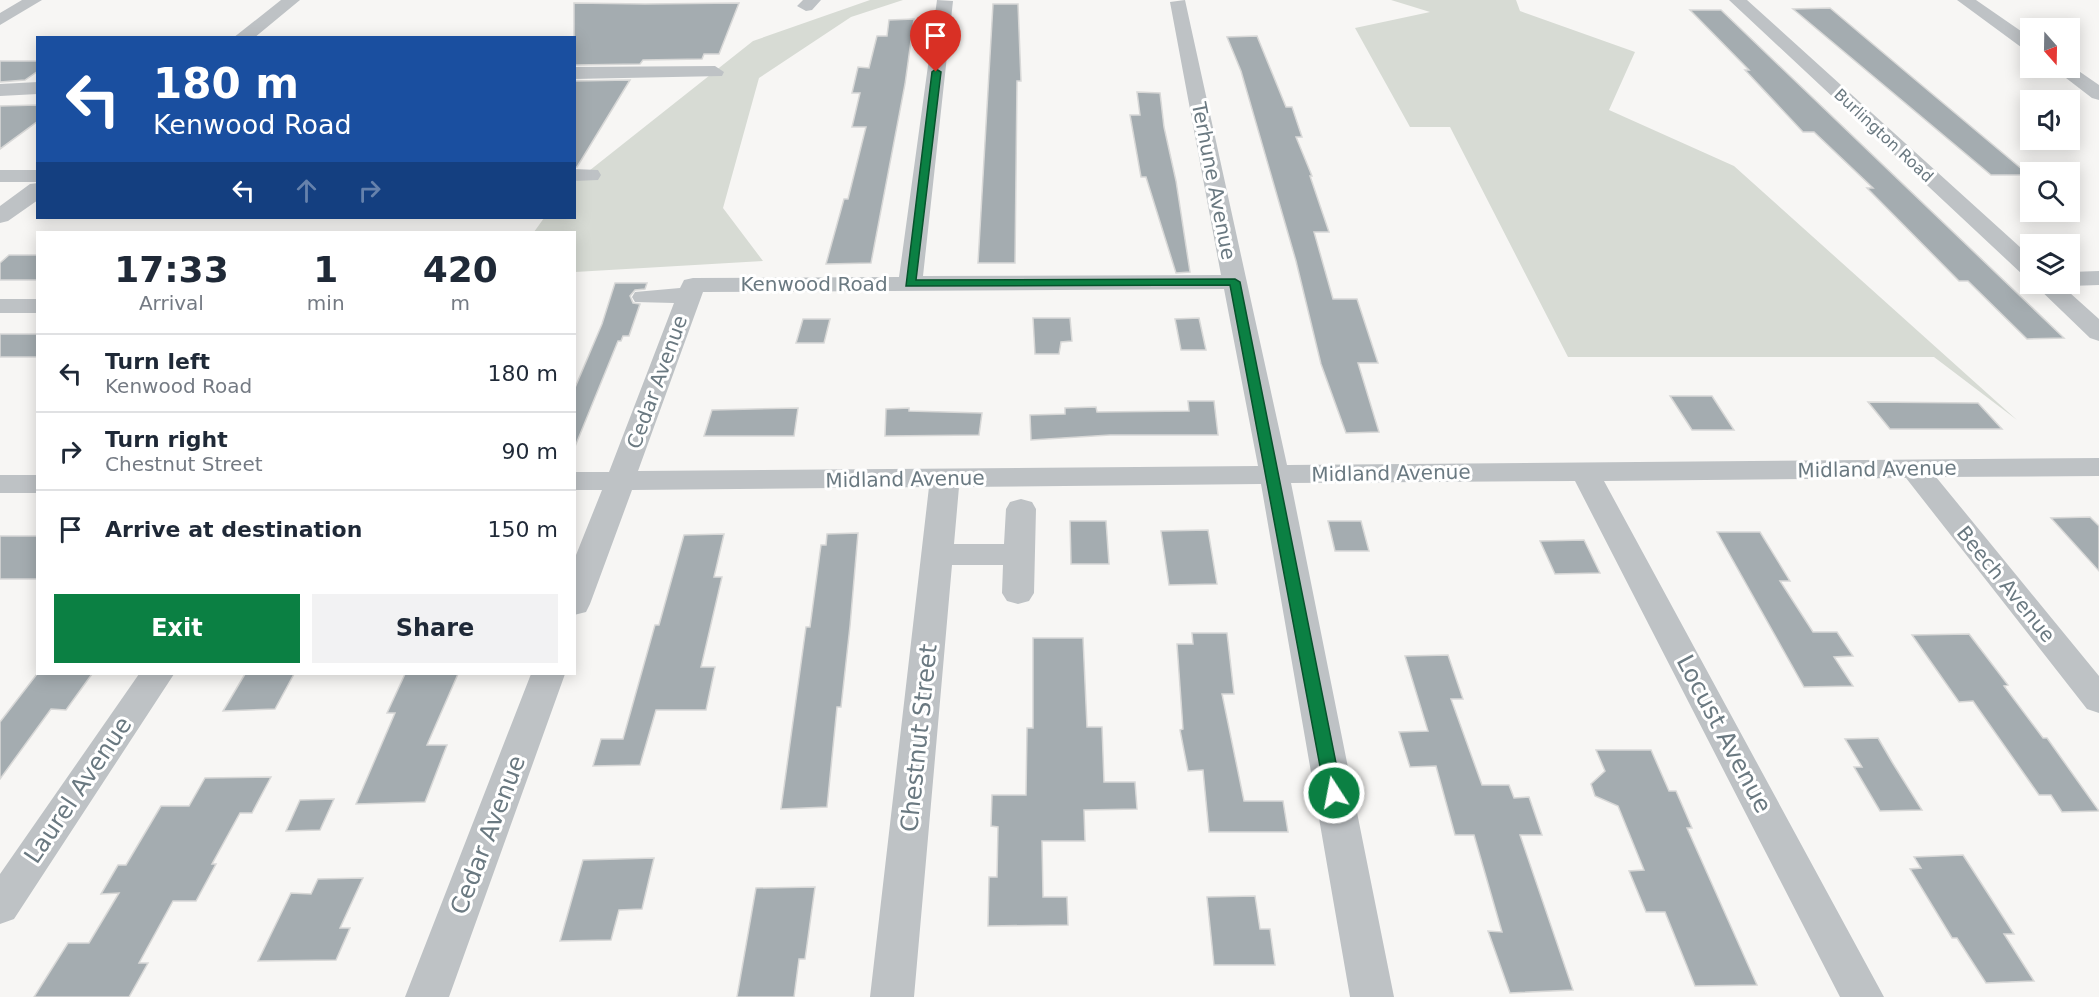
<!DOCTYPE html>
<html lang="en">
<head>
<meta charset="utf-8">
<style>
  body { margin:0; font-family:"DejaVu Sans",sans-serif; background:#f2f2f3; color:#1f2937; height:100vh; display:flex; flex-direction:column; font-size:22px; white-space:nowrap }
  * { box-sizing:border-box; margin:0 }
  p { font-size:20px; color:#747a83 }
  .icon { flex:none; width:33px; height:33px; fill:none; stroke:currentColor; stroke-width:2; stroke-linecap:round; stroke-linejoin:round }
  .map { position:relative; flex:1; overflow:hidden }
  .details { position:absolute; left:36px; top:231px; width:540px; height:444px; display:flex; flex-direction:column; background:#fff; border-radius:0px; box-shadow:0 3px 15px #0003 }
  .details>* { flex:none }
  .hud { position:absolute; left:36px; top:36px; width:540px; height:183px; border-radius:0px; box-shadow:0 3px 15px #0003; background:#1a4fa0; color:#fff; overflow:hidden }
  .needle { width:39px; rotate:160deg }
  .tools { position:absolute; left:2020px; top:18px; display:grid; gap:12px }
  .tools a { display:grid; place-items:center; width:60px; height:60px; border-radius:0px; background:#fff; box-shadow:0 3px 15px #0003; font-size:30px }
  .pin { position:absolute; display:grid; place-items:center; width:51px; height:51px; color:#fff; margin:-62px -26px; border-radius:50% 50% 50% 0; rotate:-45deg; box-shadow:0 0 6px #0007 }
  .pin .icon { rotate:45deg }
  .me { position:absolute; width:66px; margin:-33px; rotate:349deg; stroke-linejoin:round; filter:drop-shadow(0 0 4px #0008) }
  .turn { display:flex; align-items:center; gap:21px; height:126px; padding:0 18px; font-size:27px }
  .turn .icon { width:78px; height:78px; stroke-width:2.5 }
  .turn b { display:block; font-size:42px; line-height:51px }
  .lanes { display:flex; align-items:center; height:57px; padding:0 18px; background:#0003; justify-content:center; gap:30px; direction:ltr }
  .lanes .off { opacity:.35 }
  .eta { display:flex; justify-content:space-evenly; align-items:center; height:102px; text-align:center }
  .eta b { font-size:36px; font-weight:600; line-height:42px }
  .cta { display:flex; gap:12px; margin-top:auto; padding:12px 18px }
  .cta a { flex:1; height:69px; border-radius:0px; background:#0b8043; color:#fff; font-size:24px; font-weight:600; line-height:69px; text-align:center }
  .cta a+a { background:#f2f2f3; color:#1f2937 }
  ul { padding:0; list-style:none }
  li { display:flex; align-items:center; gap:18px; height:78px; padding:0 18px; border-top:2px solid #e0e1e3 }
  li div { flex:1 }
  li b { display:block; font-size:22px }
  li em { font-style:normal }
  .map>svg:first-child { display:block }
  .green { fill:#d7dbd4 }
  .building { fill:#a4acb0; stroke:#d8d8d7; stroke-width:1.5 }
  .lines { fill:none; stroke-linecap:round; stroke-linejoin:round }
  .minor { fill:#bec2c5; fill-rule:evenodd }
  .route { fill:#0b8043; stroke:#07532c; stroke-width:1.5 }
  .labels { text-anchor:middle; stroke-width:6; stroke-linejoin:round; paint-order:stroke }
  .far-street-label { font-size:16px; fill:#6a7981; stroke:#fff }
  .street-label { font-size:20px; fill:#6a7981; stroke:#fff }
  .near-street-label { font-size:24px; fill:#6a7981; stroke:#fff }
</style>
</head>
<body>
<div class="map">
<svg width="2099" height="997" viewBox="0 0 2099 997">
  <rect width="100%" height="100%" fill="#f7f6f4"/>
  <path class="green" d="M870,0h33l-52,17 -92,61 -36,130 40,53 -188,11 -1,-40h-40l10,-14h30l1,-36 178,-141z
    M1391,0h125l4,11 115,41 -26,58 125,56 283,254 -83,-63h-366l-118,-230h-40l-55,-99 75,-16z"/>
  <path class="building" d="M574,3l71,1 94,-1 -20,51h-15l-2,5 -59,1 -3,4 -66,1z
    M993,4h25l3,77h-4l-2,182h-37z
    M1830,8l76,64 123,103h-38l-198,-166z
    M1690,10h31l343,328 -37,1 -59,-58h-9l-92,-93h6l-59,-56h-11l-58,-62h4z
    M914,19l-9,65 -34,179 -45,1 18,-65h4l18,-72h-14l8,-34h-8l6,-26 11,1 8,-32h10l2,-16z
    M1257,36l29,71h6l10,30h-6l16,39h-2l19,56h-15l19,67h24l21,64h-20l21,69 -33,1 -25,-69 -25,-103 -55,-190 -14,-34z
    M0,61h38v10l-13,9 -25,2z
    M630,80l-53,87h-3v-86z
    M1137,92l23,1 4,34 12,54 14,91 -14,1 -30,-96h-5l-11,-62h10z
    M38,105v16l-38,28v-43z
    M9,255h29v25h-38v-17z
    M615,283h32l-2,6 -10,1 -5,6 3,7 7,1 -11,32h-6l-2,5h-3l-44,108v-59l28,-66z
    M1033,318h37l2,23 -11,1 -2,12h-24z
    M1199,318l7,32h-25l-6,-31z
    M803,319h27l-6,24h-28z
    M0,334h38v23h-38z
    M1670,396h42l22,34h-42z
    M1188,401h26l4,34h-108l-79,5 -1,-25 35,-1v-6l31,-1 1,5 92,-1z
    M1868,402l110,1 24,26h-112z
    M798,408l-4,28h-90l8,-26z
    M909,408v3l73,2 -3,22 -94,1 1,-27z
    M2090,517l9,9v45l-48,-53z
    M1070,521h36l3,43h-38z
    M1328,521h33l8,30h-34z
    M1208,530l9,54 -48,1 -8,-54z
    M1717,532h43l30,49h-10l33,51h24l16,24 -19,1 19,29 -49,1z
    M858,533l-8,93 -9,81h-4l-10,100 -46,2 25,-182h4l11,-82h5l1,-11z
    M724,534l-10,43h8l-21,90h14l-9,43h-50l-16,55 -47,1 8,-27h22l32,-114h4l25,-90z
    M0,536h38v43h-38z
    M1584,540l16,33 -45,1 -15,-33z
    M1192,633h35l7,61h-12l22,107h39l5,31h-79l-6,-62 -15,1 -8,-41 3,-1 -6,-85h16z
    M1969,634l39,51 -4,1 39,52h4l52,73 -37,1 -11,-17h-12l-66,-94 -14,1 -47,-67z
    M1033,638h50l4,89h15l2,55h31l2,27 -53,1 1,31h-43l1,56h24l1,28 -80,1 1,-49h8l1,-50 -7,-1 1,-31h34l1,-67h6z
    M1448,655l15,44h-12l31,86h27l5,13 15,-1 13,38h-22l53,155 -63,3 -22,-62 14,1 -28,-97h-19l-19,-69 -26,1 -11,-35 29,-1 -23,-75z
    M37,674h55l-26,36 -15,-1 -51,70v-57z
    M245,674h49l-19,35 -52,2z
    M405,674h53l-31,71h20l-22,57 -69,2 39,-91h-8z
    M1878,738l14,24 30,48 -42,1 -26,-44h8l-17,-28z
    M1596,750h55l18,41h7l16,37h-5l70,157 -62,1 -30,-74h-19l-17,-41 15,-1 -26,-64 -23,-10 -4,-12 14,-13z
    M271,777l-19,36h-12l-28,51h4l-20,37h-23l-34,62h9l-19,34h-95l34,-54h21l30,-50 -18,1 17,-29h8l35,-59h28l16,-28z
    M334,799l-14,31 -34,1 14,-31z
    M1963,855l51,79h-10l30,47 -48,2 -29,-45h-5l-42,-69 11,-1 -7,-11z
    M654,858l-12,51 -23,1 -8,30 -51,1 23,-81z
    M363,878l-23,50h10l-14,32 -78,1 33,-68 20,1 7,-15z
    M815,887l-10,72h-6l-5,38h-57l19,-109z
    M1255,896l5,33h10l5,36h-61l-7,-68z"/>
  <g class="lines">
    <path class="minor" d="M22,0h20l-42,25v-12z
      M281,0h19l-46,38h-21z
      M803,0h18l-9,10 -6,1 -9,-5z
      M937,0l16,1 -30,275 298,-1 -51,-273 15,-2 102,465 812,-7v18l-163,1 163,199v37l-12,-4 -181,-231 -302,3 280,516h-44l-265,-516 -284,2 103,514h-44l-89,-513 -302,3 -5,57h50l2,-35 4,-7 11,-3 11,3 4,7 -2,84 -5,8 -11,3 -11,-3 -5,-8 1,-28h-51l-38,432h-44l59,-510 -297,3 -42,114 -4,8 -12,3v-55l28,-70h-28v-18h35l65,-169 -39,-1 -3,-5 3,-5 45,-4 4,-8 9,-2 206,-1zM1224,289l34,177 -620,5 65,-179z
      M1729,0h18l284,257v20l-8,-2z
      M1957,0h19l55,38v13l-6,-1z
      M2070,65l29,20v15l-7,-2 -39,-30h17z
      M715,66l9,6 -2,4 -148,3v-12z
      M38,82v12l-38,2v-12z
      M574,169l24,1 3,5 -3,5 -24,1z
      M0,170h38v12h-38z
      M38,183v17l-30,21 -8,2v-17l30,-22z
      M2099,271v14l-29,1 -9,-2h9v-12z
      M2034,284h26l39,35v22l-9,-3z
      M0,299h38v14h-38z
      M0,475h38v18h-38z
      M139,674h35l-160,245 -14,5v-50z
      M531,674h34l-116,323h-44z"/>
  </g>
  <path class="route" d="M936,69l5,3 -25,208 319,-1 5,3 102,511 -2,5h-13l-2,-5 -95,-508 -324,1 26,-214z"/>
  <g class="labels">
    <g class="far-street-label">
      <text transform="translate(1884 135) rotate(43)" y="6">Burlington Road</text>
    </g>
    <g class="street-label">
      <text transform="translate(1214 181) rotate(79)" y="7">Terhune Avenue</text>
      <text x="814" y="291">Kenwood Road</text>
      <text transform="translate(657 382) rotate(-70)" y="7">Cedar Avenue</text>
      <text transform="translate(1877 469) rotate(-1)" y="7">Midland Avenue</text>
      <text transform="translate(1391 473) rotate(-1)" y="7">Midland Avenue</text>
      <text transform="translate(905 479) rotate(-1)" y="7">Midland Avenue</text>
      <text transform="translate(2006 584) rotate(51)" y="7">Beech Avenue</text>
    </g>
    <g class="near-street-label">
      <text transform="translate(1724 734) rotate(62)" y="8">Locust Avenue</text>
      <text transform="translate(919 738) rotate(-84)" y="8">Chestnut Street</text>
      <text transform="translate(78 790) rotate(-56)" y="8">Laurel Avenue</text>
      <text transform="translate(488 835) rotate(-69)" y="8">Cedar Avenue</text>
    </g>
  </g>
</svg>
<div class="tools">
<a><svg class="needle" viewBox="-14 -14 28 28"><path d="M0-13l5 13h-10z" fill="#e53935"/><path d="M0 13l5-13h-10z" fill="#747a83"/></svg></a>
<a><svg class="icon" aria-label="sound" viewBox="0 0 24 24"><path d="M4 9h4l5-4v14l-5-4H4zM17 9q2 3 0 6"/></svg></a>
<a><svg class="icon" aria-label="search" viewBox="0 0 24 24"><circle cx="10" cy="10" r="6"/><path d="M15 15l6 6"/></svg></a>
<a><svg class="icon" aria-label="layers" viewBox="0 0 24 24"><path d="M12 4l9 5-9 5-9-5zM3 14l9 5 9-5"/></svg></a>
</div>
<div class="pin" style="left:936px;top:72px;background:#d93025"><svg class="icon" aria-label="arrive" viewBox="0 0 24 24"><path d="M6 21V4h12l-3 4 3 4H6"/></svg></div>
<svg class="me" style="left:1334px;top:793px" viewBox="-20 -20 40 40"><circle r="17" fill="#0b8043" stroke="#fff" stroke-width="3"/><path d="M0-11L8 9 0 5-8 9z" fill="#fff"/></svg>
<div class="hud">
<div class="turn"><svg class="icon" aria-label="left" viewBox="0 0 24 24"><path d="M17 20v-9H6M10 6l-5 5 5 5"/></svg><div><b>180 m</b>Kenwood Road</div></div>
<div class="lanes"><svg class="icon" aria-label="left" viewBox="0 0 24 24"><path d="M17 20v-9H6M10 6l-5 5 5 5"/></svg><svg class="icon off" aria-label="ahead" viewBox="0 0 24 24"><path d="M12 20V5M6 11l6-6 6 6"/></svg><svg class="icon off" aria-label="right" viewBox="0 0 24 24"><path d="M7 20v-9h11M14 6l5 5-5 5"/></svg></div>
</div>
<section class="details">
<div class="eta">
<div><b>17:33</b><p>Arrival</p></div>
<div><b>1</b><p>min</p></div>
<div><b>420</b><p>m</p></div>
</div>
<ul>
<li><svg class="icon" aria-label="left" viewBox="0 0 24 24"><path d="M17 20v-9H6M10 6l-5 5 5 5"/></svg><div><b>Turn left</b><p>Kenwood Road</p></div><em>180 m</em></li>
<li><svg class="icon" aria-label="right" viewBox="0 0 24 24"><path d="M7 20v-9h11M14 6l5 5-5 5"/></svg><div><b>Turn right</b><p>Chestnut Street</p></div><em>90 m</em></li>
<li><svg class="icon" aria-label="arrive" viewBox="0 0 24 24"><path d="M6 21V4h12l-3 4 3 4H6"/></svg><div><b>Arrive at destination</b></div><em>150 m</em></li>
</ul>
<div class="cta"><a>Exit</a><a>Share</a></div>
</section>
</div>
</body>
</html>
